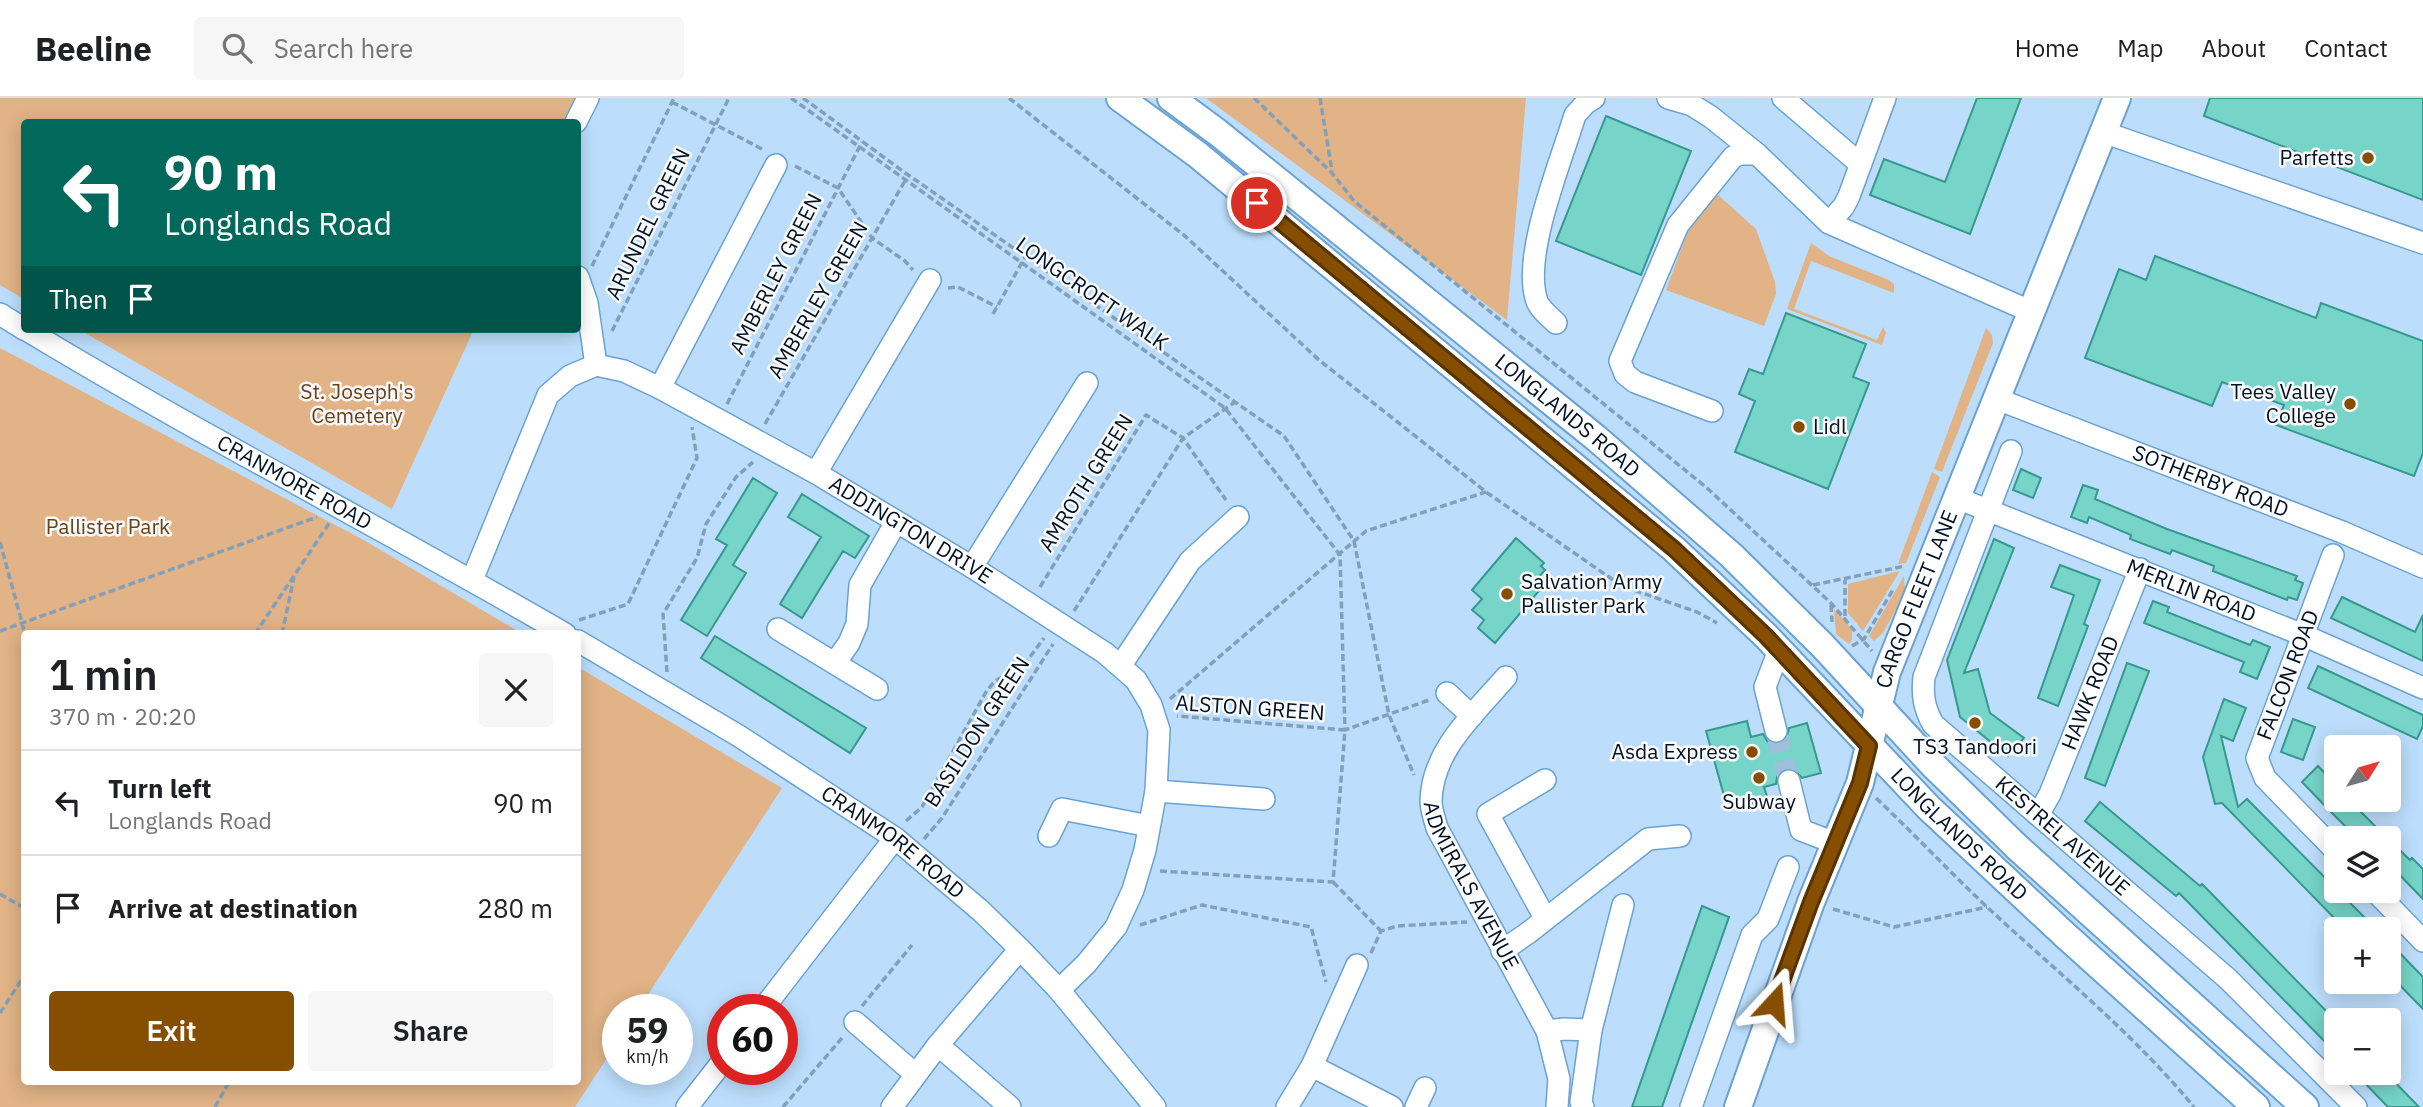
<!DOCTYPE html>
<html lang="en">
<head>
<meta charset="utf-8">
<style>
  body { margin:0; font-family:"IBM Plex Sans",sans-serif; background:#f6f6f6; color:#202124; height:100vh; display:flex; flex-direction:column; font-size:26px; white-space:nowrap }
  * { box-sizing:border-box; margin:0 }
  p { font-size:23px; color:#757577 }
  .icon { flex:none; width:38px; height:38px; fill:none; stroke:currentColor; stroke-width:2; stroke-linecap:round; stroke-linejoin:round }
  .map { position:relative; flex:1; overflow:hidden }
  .sheet { position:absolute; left:21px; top:532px; width:560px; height:455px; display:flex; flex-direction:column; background:#fff; border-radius:7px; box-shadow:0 4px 18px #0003 }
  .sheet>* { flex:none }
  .guide { position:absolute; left:21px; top:21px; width:560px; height:214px; border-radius:7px; box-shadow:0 4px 18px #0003; background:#00695c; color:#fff; overflow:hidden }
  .needle { width:46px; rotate:53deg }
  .fabs { position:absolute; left:2324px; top:637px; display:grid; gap:14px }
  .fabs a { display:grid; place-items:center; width:77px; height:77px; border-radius:7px; background:#fff; box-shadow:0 4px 18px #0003; font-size:35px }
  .speed { position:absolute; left:602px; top:896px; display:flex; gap:14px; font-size:35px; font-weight:700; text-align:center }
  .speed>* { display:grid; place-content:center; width:91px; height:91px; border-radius:50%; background:#fff; box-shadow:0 4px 18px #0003; line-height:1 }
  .speed small { font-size:18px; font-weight:400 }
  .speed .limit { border:10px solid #d22; background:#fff; color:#111 }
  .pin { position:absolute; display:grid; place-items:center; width:60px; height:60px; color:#fff; margin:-30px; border:4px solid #fff; border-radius:50%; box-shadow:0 2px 7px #0007 }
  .me { position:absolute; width:77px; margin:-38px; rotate:19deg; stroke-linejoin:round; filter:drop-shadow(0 0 5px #0008) }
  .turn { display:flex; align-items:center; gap:24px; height:147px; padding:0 28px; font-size:32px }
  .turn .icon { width:91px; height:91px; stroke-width:2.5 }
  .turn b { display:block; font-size:49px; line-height:60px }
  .then { display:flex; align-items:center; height:66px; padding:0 28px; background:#0003; gap:14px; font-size:26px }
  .round { display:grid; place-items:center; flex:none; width:74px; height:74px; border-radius:7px; background:#f6f6f6 }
  .summary { display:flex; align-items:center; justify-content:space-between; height:119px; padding:0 28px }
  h1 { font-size:42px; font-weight:600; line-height:52px }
  .button { display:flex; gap:14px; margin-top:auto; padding:14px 28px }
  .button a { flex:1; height:80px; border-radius:7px; background:#864e00; color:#fff; font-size:28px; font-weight:600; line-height:80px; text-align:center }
  .button a+a { background:#f6f6f6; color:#202124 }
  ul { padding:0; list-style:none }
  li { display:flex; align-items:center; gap:21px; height:105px; padding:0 28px; border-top:2px solid #e0e0e0 }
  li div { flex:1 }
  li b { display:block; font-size:26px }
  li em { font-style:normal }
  header { display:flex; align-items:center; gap:42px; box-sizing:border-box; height:98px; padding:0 35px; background:#fff; border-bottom:2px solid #e0e0e0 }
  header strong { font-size:33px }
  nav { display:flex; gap:38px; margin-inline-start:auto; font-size:24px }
  .search { width:490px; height:63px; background:#f6f6f6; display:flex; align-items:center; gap:18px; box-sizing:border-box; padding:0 24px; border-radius:7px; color:#757577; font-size:26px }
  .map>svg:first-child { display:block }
  .green { fill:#e1b386 }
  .building { fill:#76d4c8; stroke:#36988e; stroke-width:2 }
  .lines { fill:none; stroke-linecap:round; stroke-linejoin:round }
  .minor-tunnel { stroke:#a0bfdb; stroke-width:21; stroke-dasharray:21 10; stroke-linecap:butt }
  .minor-casing { stroke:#6ba2d2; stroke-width:24 }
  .major-casing { stroke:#6ba2d2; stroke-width:30 }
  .path { stroke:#83a0ba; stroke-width:3.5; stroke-dasharray:7 3.5; stroke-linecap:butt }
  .minor { stroke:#fff; stroke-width:21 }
  .major { stroke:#fff; stroke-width:26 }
  .route-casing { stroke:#573300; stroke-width:18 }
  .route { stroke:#864e00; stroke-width:12 }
  .poi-dot { fill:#864e00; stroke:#fafafa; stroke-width:2.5 }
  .labels { text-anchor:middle; stroke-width:5; stroke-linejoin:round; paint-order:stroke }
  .poi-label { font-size:21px; fill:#001123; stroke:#fafafa; text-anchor:end }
  .street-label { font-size:21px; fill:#001123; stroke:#fafafa }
  .park-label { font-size:21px; fill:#68431a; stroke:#fafafa }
</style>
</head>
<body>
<header>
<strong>Beeline</strong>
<div class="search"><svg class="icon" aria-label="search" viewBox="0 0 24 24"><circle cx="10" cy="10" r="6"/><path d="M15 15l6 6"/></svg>Search here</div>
<nav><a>Home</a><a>Map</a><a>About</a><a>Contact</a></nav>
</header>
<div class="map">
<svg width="2423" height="1009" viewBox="0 0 2423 1009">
  <rect width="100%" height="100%" fill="#bcdefc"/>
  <path class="green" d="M0,0h580l-11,24h-545v177l-24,-14z
    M1206,0h320l-19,222z
    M1717,96l39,35 19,53 1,12 -12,32 -98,-36 22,-59z
    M1811,145l18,13 60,24 5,4v9l-83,-32 -17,48 83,31 6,-13 3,6 -4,12 -95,-36z
    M1986,230l6,7 1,8 -51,129 -8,-3z
    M78,231h396l-82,180z
    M0,250l360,190 161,95 -497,1v448h554v-415l204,121 -144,222h-20v31l-43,66h-575z
    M1932,374l8,5 -34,86 -8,1z
    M1900,473l-37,60 -15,-18v-29z
    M1904,478l1,17 -22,40 -9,8 -5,-5z
    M1834,511l18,20v11l-3,4 -13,-10z"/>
  <path class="building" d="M1977,0h44l-51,136 -100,-39 14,-36 61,23z
    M2210,0h213v102l-219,-84z
    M1606,18l85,35 -50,124 -85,-34z
    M2155,158l161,62 5,-15 102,38v112l-9,23 -138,-51 8,-20 -62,-23 -10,24 -127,-48 34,-89 27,11z
    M1786,215l80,31 -13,33 16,6 -41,106 -93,-37 20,-51 -16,-7 10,-25 14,5z
    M2021,371l20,9 -8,20 -20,-8z
    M753,380l24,15 -44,72 13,8 -39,63 -26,-16 46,-75 -11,-6z
    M2083,387l15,5 -3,9 72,30 130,47 -2,4 8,3 -6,17 -9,-3 -1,3 -74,-29 1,-5 -42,-16 -2,4 -40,-15 1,-4 -42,-18 -2,6 -16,-6z
    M802,396l67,42 -14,22 -12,-7 -41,67 -22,-14 41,-67 -33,-20z
    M1516,440l28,25 -3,3 4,4 -9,10 7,6 -48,57 -17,-15 6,-8 -12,-10 10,-11 -10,-9z
    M1994,441l20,9 -50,125 14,-4 12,44 34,25 -16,18 -48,-39 -13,-57z
    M2060,467l40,15 -16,44 4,2 -30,80 -20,-8 36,-103 -23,-8z
    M2342,499l73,35 8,-17v46l-92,-43z
    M2153,503l16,6 -2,5 83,33 3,-5 17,7 -13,32 -17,-7 4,-10 -100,-39z
    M715,538l151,92 -16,25 -149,-95z
    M2127,565l22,8 -44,115 -20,-8z
    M2318,568l105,49v11l-6,13 -109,-51z
    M2224,601l22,9 -13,33 -12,-5 17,71 9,-8 129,130h-31l-123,-126 -7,1 -12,-47z
    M2293,621l22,8 -12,33 -22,-8z
    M1747,623l4,16 12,-3 4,7 6,3 7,-1 6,-3 3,-12 18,-5 14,50 -19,5 -9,-9 -8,-1 -8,9 -1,7 -12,3 4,12 -40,11 -22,-79z
    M2318,668l18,19v15h13l38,38h-30l-26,-26 -29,-30z
    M2100,704l100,84 2,-2 134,137v32l-157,-160 -3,3 -91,-75z
    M2389,742l21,20 2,-2 11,11v30l-34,-35z
    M1702,808l27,11 -67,190h-30z
    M2389,844l34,35v32l-34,-35z
    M2355,975h31l33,34h-31z"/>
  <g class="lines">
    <path class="minor-tunnel" d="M1776,633l13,50"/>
    <defs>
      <g id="minor">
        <path d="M1668,0l24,7 19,12 46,37 72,69 203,89"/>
        <path d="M1783,0l76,65"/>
        <path d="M576,24l12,-24"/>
        <path d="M2103,34l320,111"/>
        <path d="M1829,125l15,-17 5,-10 36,-98"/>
        <path d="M578,179l9,26 9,62"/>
        <path d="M0,216l24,15"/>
        <path d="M1556,225c-7,-7 -18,-15 -20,-25 -13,-46 25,-136 39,-183l11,-12 8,-5"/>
        <path id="s1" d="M25,231c177,107 361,201 540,305"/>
        <path d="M660,290l116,-223"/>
        <path id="s2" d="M1997,301l345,133 81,35"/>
        <path d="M1712,313l-77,-29 -10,-8 -5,-13 58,-136 55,-68 7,-3h17"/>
        <path id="s3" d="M2011,353l-87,226c-2,18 0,31 9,47l295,255 128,128"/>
        <path d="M816,375l114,-193"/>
        <path id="s4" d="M1957,400l346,137 120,53"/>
        <path d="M2333,457l-76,203 8,20 71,73"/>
        <path d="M972,469l115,-184"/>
        <path id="s5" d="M472,482l76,-185 22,-19 26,-11 28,6 36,17 156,85 156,94 133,86 31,27 15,25 8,25 -3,61 -11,59 -12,40 -17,37 -30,37 -27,26"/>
        <path d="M778,531l99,60"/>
        <path id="s6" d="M578,543l161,95 156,102 86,73 39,38 39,41 96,117"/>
        <path d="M835,565l14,-20 8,-19 3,-39 36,-63"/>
        <path d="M1121,567l69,-104 48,-44"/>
        <path id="s7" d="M1506,579c-31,36 -74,73 -75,124 0,9 4,19 6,27l110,203 12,48 -2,28"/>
        <path d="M1447,595l25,23"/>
        <path d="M1776,633l-11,-44 14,-37"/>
        <path d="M1789,683l12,49 34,13"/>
        <path d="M1156,693l108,8"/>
        <path id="s8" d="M2038,717l12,-21 90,-225"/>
        <path d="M1049,738l13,-27 87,17"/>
        <path d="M2375,793l48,50"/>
        <path d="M1545,820l-57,-104 57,-34"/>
        <path d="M1502,853l26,-18 120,-94 32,-3"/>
        <path d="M762,912l133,-172"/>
        <path d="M855,924l60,52"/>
        <path d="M1547,933l17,-2 27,1"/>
        <path d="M938,947l72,62"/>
        <path d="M1312,968l80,41"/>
        <path d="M687,1009l36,-46"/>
        <path d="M892,1009l46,-62 82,-96"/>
        <path d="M1287,1009l25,-41 45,-101"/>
        <path d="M1416,1009l9,-19"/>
        <path d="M1583,1009l-2,-5 10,-72 32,-125"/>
        <path d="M1691,1009l61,-172 16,-16 20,-52"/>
      </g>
      <g id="major">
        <path id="s9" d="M1120,0l78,57 476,394 92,87 163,172 137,128 190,171"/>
        <path id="s10" d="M1171,0l46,34 379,306 135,117 92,91 110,119 84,82 288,260"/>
        <path id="s11" d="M1738,1009l73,-205 49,-119 27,-111 230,-574"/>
      </g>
    </defs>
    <use href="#minor" class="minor-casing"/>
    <use href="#major" class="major-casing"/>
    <path class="path" d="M791,0l434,310 115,147 5,175 84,-30
      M803,0l101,74 380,264 70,105 35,174 25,60
      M1009,0l176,138 134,124 167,132 136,94 75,26 20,11
      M1254,0l78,75 22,28 353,287 124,115 41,48
      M1320,0l12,73
      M672,4l92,48
      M795,68l43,22 34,50 33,23 8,9
      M592,168l82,-168
      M948,190l10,-1 39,20
      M993,216l32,-57
      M612,233l117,-233
      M727,306l135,-262
      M765,326l141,-245
      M0,444l25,92
      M1813,487l92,-19
      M1040,489l106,-172 37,23 43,62
      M1831,507l1,17
      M1074,513l109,-173 52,-36
      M1845,518v-36
      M579,522l49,-16 69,-146 -5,-31
      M0,533l317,-114
      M255,536l75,-112
      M282,536l12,-57
      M1852,548l12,-7 30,-51
      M667,574l-4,-58 34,-56 9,-34 30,-47 17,-15
      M1170,601l196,-168 120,-39
      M1876,700c38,36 73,73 111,109 70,65 146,126 207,200
      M906,723l16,-14 64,-115 8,-10 33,-21 17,-23
      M924,741l18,-21 111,-174
      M1160,773l173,11 12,-152 -168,-14
      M1333,784l48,49
      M0,796l24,14
      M1833,811l61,18 93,-20
      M1140,827l62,-20 109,22 15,55
      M1371,855l10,-22 16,-5 70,-4
      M862,908l50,-61
      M0,915l24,-37
      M215,1009l14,-25
      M783,1009l59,-69"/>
    <use href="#minor" class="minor"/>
    <use href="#major" class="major"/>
  </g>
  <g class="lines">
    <defs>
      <path id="route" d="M1257,105l417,346 92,87 103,110 -9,37 -49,119 -37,101"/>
    </defs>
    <use href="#route" class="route-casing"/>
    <use href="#route" class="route"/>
  </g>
  <g class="poi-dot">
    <circle cx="2368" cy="60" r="7"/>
    <circle cx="2350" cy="306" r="7"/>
    <circle cx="1799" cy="329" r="7"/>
    <circle cx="1507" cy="496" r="7"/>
    <circle cx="1975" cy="625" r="7"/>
    <circle cx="1752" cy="654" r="7"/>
    <circle cx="1759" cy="680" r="7"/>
  </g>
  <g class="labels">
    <g class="poi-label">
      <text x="2354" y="67">Parfetts</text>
      <text x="2336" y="301">Tees Valley<tspan x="2336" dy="24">College</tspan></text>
      <text x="1813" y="336" text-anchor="start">Lidl</text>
      <text x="1521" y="491" text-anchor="start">Salvation Army<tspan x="1521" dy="24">Pallister Park</tspan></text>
      <text x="1975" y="656" text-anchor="middle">TS3 Tandoori</text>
      <text x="1738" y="661">Asda Express</text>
      <text x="1759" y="711" text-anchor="middle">Subway</text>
    </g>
    <g class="street-label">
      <text transform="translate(648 126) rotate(-64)" y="7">ARUNDEL GREEN</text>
      <text transform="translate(776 176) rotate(-63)" y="7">AMBERLEY GREEN</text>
      <text transform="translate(1092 196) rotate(35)" y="7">LONGCROFT WALK</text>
      <text transform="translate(818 202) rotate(-60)" y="7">AMBERLEY GREEN</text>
      <text dy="7" stroke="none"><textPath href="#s10" startOffset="508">LONGLANDS ROAD</textPath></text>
      <text dy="7" stroke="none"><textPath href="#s2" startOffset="229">SOTHERBY ROAD</textPath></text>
      <text dy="7" stroke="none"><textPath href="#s1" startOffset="310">CRANMORE ROAD</textPath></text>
      <text transform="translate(1086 385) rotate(-58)" y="7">AMROTH GREEN</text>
      <text dy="7" stroke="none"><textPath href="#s5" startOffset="614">ADDINGTON DRIVE</textPath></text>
      <text dy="7" stroke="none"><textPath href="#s4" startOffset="252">MERLIN ROAD</textPath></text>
      <text dy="7" stroke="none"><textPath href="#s11" startOffset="539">CARGO FLEET LANE</textPath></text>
      <text transform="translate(2288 577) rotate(-69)" y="7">FALCON ROAD</text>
      <text dy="7" stroke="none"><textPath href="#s8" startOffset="133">HAWK ROAD</textPath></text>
      <text transform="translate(1250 610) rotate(4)" y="7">ALSTON GREEN</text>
      <text transform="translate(977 634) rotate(-57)" y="7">BASILDON GREEN</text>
      <text dy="7" stroke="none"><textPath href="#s9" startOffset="1118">LONGLANDS ROAD</textPath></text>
      <text dy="7" stroke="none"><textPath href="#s3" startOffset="462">KESTREL AVENUE</textPath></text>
      <text dy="7" stroke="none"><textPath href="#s6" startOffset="374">CRANMORE ROAD</textPath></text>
      <text dy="7" stroke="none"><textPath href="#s7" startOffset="242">ADMIRALS AVENUE</textPath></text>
    </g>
    <g class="park-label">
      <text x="357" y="301">St. Joseph's<tspan x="357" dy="24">Cemetery</tspan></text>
      <text x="108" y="436">Pallister Park</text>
    </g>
  </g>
</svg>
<div class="fabs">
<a><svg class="needle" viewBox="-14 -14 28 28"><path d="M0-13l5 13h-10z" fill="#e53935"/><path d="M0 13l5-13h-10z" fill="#757577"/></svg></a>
<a><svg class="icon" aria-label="layers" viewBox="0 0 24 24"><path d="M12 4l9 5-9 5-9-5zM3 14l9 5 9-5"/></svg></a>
<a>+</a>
<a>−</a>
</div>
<div class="speed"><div>59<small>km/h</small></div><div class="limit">60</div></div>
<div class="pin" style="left:1257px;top:105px;background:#d93025"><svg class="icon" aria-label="arrive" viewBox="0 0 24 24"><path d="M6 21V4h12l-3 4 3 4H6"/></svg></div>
<svg class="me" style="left:1774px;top:905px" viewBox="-20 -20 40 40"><path d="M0-17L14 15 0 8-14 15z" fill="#864e00" stroke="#fff" stroke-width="4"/></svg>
<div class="guide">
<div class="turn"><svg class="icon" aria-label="left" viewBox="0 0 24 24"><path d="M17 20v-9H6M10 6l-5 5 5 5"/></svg><div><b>90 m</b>Longlands Road</div></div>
<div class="then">Then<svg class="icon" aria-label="arrive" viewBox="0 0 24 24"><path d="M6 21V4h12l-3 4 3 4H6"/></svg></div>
</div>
<section class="sheet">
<div class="summary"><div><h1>1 min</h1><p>370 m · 20:20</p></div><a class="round"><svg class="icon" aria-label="close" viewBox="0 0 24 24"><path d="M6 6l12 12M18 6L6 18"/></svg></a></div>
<ul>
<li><svg class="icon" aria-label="left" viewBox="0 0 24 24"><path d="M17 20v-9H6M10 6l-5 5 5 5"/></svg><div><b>Turn left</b><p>Longlands Road</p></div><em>90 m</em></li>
<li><svg class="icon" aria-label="arrive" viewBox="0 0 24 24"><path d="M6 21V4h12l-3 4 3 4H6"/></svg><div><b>Arrive at destination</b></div><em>280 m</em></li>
</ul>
<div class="button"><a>Exit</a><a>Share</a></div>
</section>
</div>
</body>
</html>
